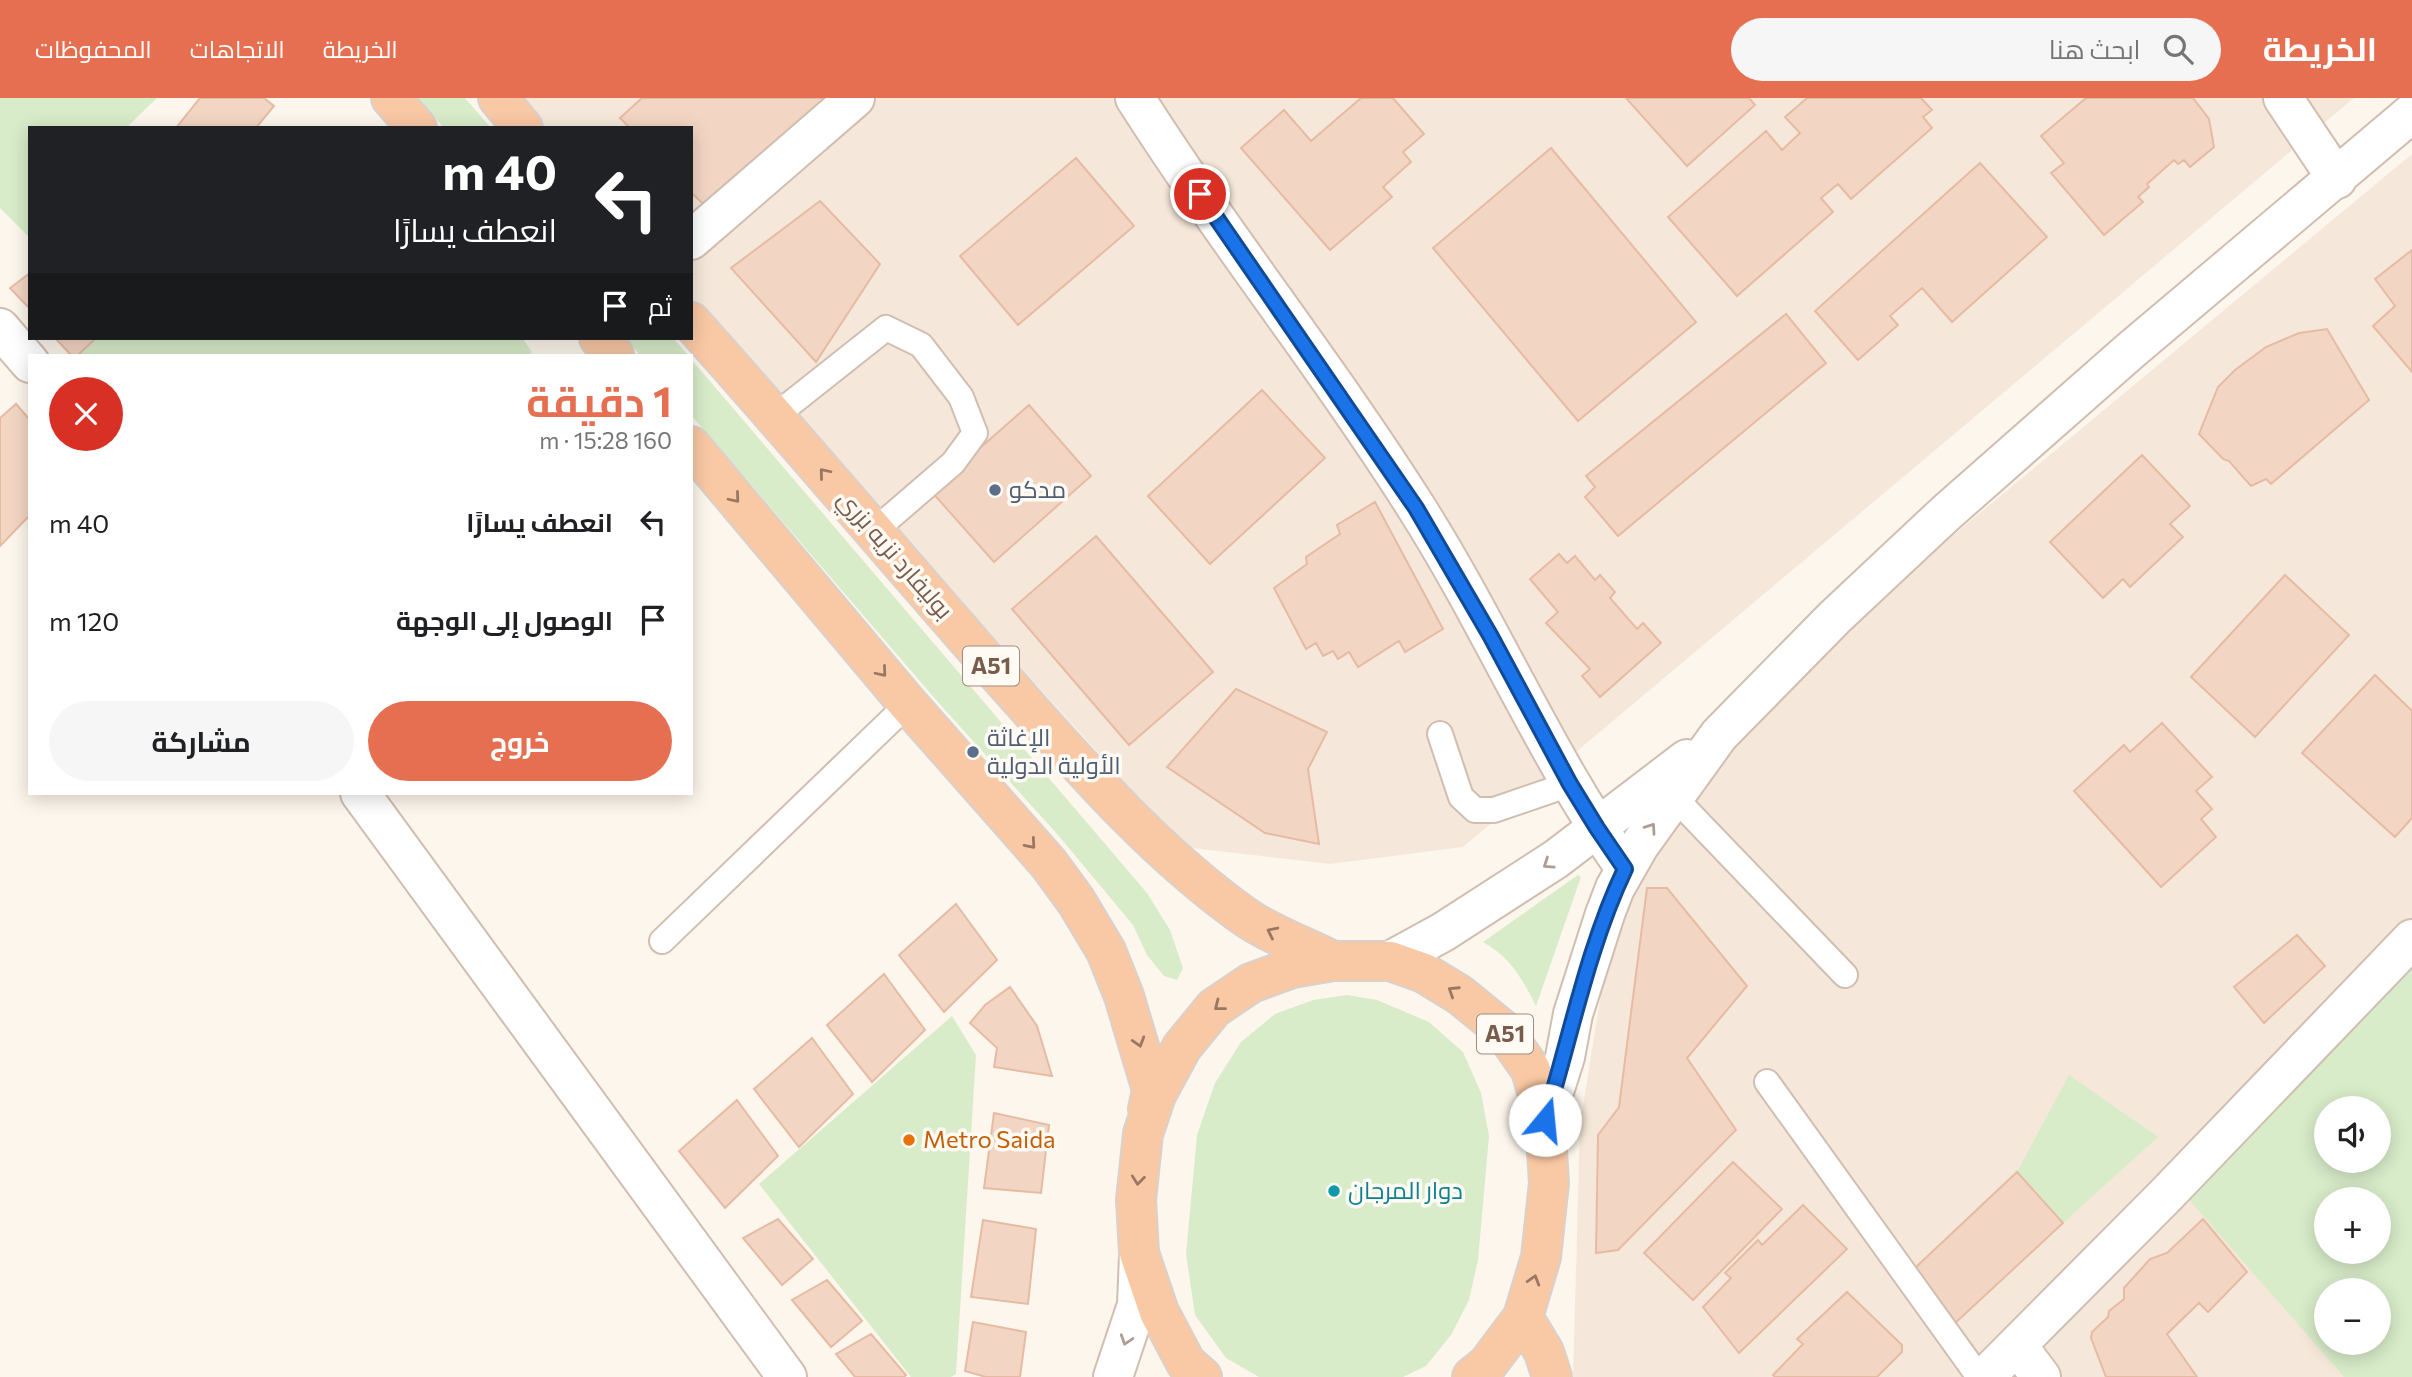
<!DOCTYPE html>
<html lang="ar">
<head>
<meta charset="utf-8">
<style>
  body { margin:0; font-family:Commissioner,Cairo,sans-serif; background:#f6f6f6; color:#202124; direction:rtl; height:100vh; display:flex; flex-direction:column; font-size:26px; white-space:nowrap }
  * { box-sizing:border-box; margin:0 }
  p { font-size:23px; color:#757577 }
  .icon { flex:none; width:38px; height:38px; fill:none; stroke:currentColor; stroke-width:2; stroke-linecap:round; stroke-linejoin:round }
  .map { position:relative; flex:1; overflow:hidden; direction:ltr }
  .panel { position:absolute; left:28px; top:256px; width:665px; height:441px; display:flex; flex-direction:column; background:#fff; border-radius:0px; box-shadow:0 4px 18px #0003; direction:rtl }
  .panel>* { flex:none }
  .top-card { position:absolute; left:28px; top:28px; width:665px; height:214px; border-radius:0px; box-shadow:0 4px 18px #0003; direction:rtl; background:#202124; color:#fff; overflow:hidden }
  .tools { position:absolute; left:2314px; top:998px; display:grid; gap:14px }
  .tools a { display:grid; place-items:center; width:77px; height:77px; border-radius:50%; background:#fff; box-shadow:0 4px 18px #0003; font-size:35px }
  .pin { position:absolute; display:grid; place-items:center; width:60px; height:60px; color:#fff; margin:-30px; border:4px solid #fff; border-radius:50%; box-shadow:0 2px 7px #0007 }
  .me { position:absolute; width:77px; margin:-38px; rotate:17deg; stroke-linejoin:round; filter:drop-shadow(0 0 5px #0008) }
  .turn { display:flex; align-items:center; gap:24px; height:147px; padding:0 21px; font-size:32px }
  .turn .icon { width:91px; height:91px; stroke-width:2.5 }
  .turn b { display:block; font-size:49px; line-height:60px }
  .then { display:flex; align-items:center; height:66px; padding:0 21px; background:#0003; gap:14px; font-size:26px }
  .round { display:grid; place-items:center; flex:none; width:74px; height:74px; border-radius:37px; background:#f6f6f6 }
  .head { display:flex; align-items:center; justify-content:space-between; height:119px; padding:0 21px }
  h1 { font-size:42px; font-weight:700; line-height:52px; color:#e76f51 }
  .primary-button { display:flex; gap:14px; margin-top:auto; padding:14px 21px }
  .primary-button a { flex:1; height:80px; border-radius:42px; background:#e76f51; color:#fff; font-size:28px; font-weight:700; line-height:80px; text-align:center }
  .primary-button a+a { background:#f6f6f6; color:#202124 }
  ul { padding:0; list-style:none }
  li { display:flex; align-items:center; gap:21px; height:98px; padding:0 21px }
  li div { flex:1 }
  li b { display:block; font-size:26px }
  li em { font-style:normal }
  header { display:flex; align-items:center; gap:42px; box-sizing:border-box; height:98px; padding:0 35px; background:#e76f51; color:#fff }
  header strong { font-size:33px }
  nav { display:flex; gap:38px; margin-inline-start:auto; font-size:24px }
  .search { width:490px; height:63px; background:#f6f6f6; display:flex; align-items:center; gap:18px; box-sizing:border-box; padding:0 24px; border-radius:38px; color:#757577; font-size:26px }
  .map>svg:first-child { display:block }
  .residential { fill:#f5e8da; fill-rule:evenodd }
  .green { fill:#d8ecc9; fill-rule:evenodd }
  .building { fill:#f3d5c3; stroke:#e6bba3; stroke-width:2 }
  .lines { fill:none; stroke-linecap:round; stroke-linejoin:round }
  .service-casing { stroke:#d1beb0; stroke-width:28 }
  .minor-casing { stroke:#d1beb0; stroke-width:42 }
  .tertiary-casing { stroke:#d1beb0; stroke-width:42 }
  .trunk-casing { stroke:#dad1cd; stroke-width:42 }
  .service { stroke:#fff; stroke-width:24 }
  .minor { stroke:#fff; stroke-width:38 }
  .tertiary { stroke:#fff; stroke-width:38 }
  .trunk { stroke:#f9c8a4; stroke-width:38 }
  .oneway { stroke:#9a7763 }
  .oneway2 { stroke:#af9d94 }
  .route-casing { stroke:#114b97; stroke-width:18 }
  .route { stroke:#1a73e8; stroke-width:12 }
  .service-dot { fill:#5c6f8a; stroke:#fffaf3; stroke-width:2.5 }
  .food-dot { fill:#e8710a; stroke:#fffaf3; stroke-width:2.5 }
  .culture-dot { fill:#0f9aa8; stroke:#fffaf3; stroke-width:2.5 }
  .labels { text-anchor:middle; stroke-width:7; stroke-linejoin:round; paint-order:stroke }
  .shield { fill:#fffaf3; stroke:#a28b7f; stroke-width:2 }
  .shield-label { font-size:23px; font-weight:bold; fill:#7a5c4d }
  .service-label { font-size:24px; fill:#4e5e75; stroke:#fffaf3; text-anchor:start }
  .street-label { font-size:24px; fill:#7a5c4d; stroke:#fffaf3 }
  .food-label { font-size:24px; fill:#c56008; stroke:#fffaf3; text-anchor:start }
  .culture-label { font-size:24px; fill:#0d838f; stroke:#fffaf3; text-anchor:start }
</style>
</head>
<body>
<header>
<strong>الخريطة</strong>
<div class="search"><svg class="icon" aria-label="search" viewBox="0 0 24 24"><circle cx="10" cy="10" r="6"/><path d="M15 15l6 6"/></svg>ابحث هنا</div>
<nav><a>الخريطة</a><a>الاتجاهات</a><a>المحفوظات</a></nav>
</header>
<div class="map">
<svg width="2412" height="1279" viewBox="0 0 2412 1279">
  <rect width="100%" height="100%" fill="#fdf6ec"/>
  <path class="residential" d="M507,0h1847l-891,749 -133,17 -147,-17 -492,-545v-174h-158z
    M2412,56v1223h-839l7,-253 52,-322zM2326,1010h52v52h-52zM2326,1101h52v52h-52zM2326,1192h52v52h-52z"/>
  <path class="green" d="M0,0h157l-28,27 1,3h-100v110l-30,-30z
    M418,0h47l26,30h-47z
    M96,240h426l10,14 -3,3h-451z
    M625,240h48l15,17h-48z
    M691,261l456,534 23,37 13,38 -6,12 -13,-4 -17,-21 -14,-30 -75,-90 -121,-134 -246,-286z
    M1578,777l3,2 -45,129c-14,-28 -26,-49 -53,-64z
    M2412,860v419h-68l-159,-182zM2326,1010h52v52h-52zM2326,1101h52v52h-52zM2326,1192h52v52h-52z
    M1347,897l30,5 52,22 34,30 18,41 8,43 -11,124 -9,40 -18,35 -25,31 -23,11h-144l-33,-19 -31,-43 -9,-61 11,-119 18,-52 26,-41 34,-28 38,-14z
    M952,918l24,39 -20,319 -5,3h-40l-152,-193z
    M2069,977l89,62 -95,86 -46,-51z"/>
  <path class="building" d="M200,0h64l10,8 -18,22h-80z
    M642,0h186l-119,112 -18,-18v-64h-61l-10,-10z
    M1361,0h32l31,36 -21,18 8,10 -28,25 9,10 -62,53 -89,-102 43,-38 27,31z
    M1626,0h123l6,7 -68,61z
    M1807,0h114l11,12 -9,7 9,11 -81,71 -13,-15 -17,14 12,14 -96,84 -69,-79 98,-86 16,19 18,-17 -15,-16z
    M2086,0h107l16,21 5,28 -24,20 -6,-7 -6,4 -4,-4 -27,24 2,3 -11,10 5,5 -39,33 -53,-62 13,-10 -23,-27z
    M1551,50l145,174 -118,99 -145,-173z
    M1076,60l58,68 -116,99 -58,-69z
    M1980,65l67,74 -95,85 -30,-34 -32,28 8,9 -40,35 -43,-49z
    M820,103l60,63 -64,98 -85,-94z
    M2412,152v122l-39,-46 22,-20 -20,-27z
    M30,175v36l-20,-21z
    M1786,216l40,49 -208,173 -33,-39 10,-10 -9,-11z
    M2327,231l42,71 -98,84 -5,-5 -15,7 -22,-25 -6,-2 -24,-25 19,-47 17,-17 31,-23 33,-14z
    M55,240h41l-18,17h-7z
    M1262,292l63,68 -115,106 -62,-68z
    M16,306l14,16v95l-30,31v-128z
    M1029,307l62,71 -97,86 -63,-71z
    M2142,357l48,51 -20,18 13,13 -53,50 -7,-8 -20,19 -53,-56z
    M1375,404l68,127 -38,23 -6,-11 -41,26 -9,-15 -11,7 -5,-8 -10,5 -7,-13 -10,6 -32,-61 33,-24 -1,-7 34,-23 -3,-9z
    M1096,438l117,136 -84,73 -117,-136z
    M1559,456l8,9 8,-7 20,24 5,-5 15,17 -5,6 27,31 6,-6 18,20 -61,54 -18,-21 8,-7 -44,-46 12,-11 -28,-33z
    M2285,477l64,60 -94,102 -64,-60z
    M2375,577l37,36v107l-17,19 -93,-84z
    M1236,591l91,43 -19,37 11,75 -54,-11 -98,-66z
    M2162,625l50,54 -16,14 16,18 -11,10 15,18 -55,50 -87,-96 50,-46 6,7z
    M1647,790h20l80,98 -60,72 49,72 -118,120 -22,3 2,-118 21,-28z
    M956,806l41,56 -53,52 -45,-57z
    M2297,837l28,31 -61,57 -30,-36z
    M884,876l41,56 -53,52 -45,-57z
    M1010,889l27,39 15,50 -58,-9 3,-19 -27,-25 15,-18z
    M812,940l41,56 -54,53 -45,-58z
    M737,1002l41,56 -53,52 -46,-57z
    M994,1015l55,12 -8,68 -57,-5z
    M1733,1064l49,47 -89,91 -49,-47z
    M2017,1074l46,51 -111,103 -37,-58z
    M1803,1107l44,44 -108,104 -36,-46 28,-29 -6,-5 33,-33 4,5z
    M778,1121l35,40 -31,26 -39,-47z
    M2203,1121l44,53 -39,40 -9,-9 -32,31 30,43h-91l-15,-39 1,-6 16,-15 1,-6 15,-12v-11l26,-29 17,-6z
    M983,1122l53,9 -8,75 -57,-7z
    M827,1182l35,41 -31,26 -39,-47z
    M1847,1194l55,53v7l-25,25h-102l-2,-2 30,-31 -6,-5z
    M973,1224l53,10 -6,45h-34l-21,-6z
    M871,1236l35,41 -2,2h-49l-19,-23z"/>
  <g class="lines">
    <defs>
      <path id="service" d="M775,318l111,-88 35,17 40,52 14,36 -22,30 -80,69
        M1440,636l21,63 14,13h19l76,-26
        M1674,699l171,178
        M662,843l246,-237
        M1767,984l212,295"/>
      <path id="minor" d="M1135,0c89,140 193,270 281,409 75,118 129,248 209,361
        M2283,0l54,81
        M691,142l164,-142
        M0,230l30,35
        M360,695l427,584
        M2017,1247l24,32
        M1113,1279l24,-72 2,-50
        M1985,1279l182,-183 245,-255"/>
      <path id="tertiary" d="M1390,863l53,-29 113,-73 131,-100
        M1545,1022l20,-63 8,-43 32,-100 10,-26 24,-42 80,-111 116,-118 111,-104 184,-162 282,-238"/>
      <path id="trunk" d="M391,0l26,30
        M498,0l25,30
        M691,224c104,116 204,235 307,352 77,86 151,174 246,242 27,19 60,30 89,45
        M599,240l15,17
        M691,348l217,258 141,160 27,37 30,50 18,45 28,94 -4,19
        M1523,1219l21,35 8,25
        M1202,1279l-16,-14 -27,-51 -20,-59 -3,-53 7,-66 13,-39 26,-48 32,-39 37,-25 41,-15 41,-7h57l34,12 36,22 43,35 28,40 14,50 4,63 -8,74 -18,60 -36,48 -15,12"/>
    </defs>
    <use href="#service" class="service-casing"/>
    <use href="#minor" class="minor-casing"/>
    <use href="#tertiary" class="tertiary-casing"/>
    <use href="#trunk" class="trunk-casing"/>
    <use href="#service" class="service"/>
    <use href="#minor" class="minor"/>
    <use href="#tertiary" class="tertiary"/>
    <use href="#trunk" class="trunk"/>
  </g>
  <defs><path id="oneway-chevron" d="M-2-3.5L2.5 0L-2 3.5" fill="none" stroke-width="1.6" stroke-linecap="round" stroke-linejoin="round" transform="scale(1.75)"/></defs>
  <g class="oneway">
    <use href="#oneway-chevron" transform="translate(824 375) rotate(-130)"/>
    <use href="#oneway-chevron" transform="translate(735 400) rotate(50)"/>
    <use href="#oneway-chevron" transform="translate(882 574) rotate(50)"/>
    <use href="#oneway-chevron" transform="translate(1031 746) rotate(49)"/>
    <use href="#oneway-chevron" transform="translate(1272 834) rotate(-154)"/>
    <use href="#oneway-chevron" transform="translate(1453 893) rotate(-147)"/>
    <use href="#oneway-chevron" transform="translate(1219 908) rotate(142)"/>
    <use href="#oneway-chevron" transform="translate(1139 944) rotate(73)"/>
    <use href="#oneway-chevron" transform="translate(1138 1082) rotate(96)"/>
    <use href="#oneway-chevron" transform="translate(1534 1182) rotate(-73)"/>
  </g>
  <g class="oneway2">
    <use href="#oneway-chevron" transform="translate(1651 730) rotate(-55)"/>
    <use href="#oneway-chevron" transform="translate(1548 766) rotate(146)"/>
    <use href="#oneway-chevron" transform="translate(1126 1242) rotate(108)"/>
  </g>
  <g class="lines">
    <defs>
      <path id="route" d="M1200,96l216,314 74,127 80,149 27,44 28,41c-38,80 -54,167 -80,251"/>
    </defs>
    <use href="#route" class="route-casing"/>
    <use href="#route" class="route"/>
  </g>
  <g class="service-dot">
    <circle cx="995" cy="392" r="7"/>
    <circle cx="973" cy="654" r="7"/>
  </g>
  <circle class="food-dot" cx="909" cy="1042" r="7"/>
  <circle class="culture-dot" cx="1334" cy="1093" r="7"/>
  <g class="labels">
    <g class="shield">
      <rect x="963" y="548.5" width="56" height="39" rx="5"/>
      <rect x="1477" y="916.5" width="56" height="39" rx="5"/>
    </g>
    <g class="shield-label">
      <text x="991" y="576">A51</text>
      <text x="1505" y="944">A51</text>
    </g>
    <g class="service-label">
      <text x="1009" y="400">مدكو</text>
      <text x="987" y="648">الإغاثة<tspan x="987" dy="28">الأولية الدولية</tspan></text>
    </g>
    <g class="street-label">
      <text transform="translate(895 457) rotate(49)" y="8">بوليفارد نزيه بزري</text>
    </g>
    <g class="food-label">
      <text x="923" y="1050">Metro Saida</text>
    </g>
    <g class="culture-label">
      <text x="1348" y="1101">دوار المرجان</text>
    </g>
  </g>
</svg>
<div class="tools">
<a><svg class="icon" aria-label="sound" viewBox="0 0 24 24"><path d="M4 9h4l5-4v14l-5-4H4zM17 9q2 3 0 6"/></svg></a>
<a>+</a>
<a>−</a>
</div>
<div class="pin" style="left:1200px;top:96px;background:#d93025"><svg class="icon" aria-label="arrive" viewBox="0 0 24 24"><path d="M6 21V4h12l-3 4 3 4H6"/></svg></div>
<svg class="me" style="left:1545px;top:1022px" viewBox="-20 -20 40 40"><circle r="19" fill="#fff"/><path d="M0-13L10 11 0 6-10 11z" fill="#1a73e8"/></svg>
<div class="top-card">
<div class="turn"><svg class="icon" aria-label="left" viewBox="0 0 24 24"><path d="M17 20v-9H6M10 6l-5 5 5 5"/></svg><div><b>40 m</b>انعطف يسارًا</div></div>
<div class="then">ثم<svg class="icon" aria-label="arrive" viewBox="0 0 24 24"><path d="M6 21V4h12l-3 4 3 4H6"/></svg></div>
</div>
<section class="panel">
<div class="head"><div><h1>1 دقيقة</h1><p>160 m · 15:28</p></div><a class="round" style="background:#d93025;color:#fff"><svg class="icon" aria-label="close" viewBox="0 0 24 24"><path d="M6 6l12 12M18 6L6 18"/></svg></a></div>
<ul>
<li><svg class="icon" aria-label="left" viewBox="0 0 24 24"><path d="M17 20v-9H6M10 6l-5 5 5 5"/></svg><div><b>انعطف يسارًا</b></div><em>40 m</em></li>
<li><svg class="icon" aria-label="arrive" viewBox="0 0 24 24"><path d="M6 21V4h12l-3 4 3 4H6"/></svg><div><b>الوصول إلى الوجهة</b></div><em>120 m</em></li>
</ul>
<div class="primary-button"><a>خروج</a><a>مشاركة</a></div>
</section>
</div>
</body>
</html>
